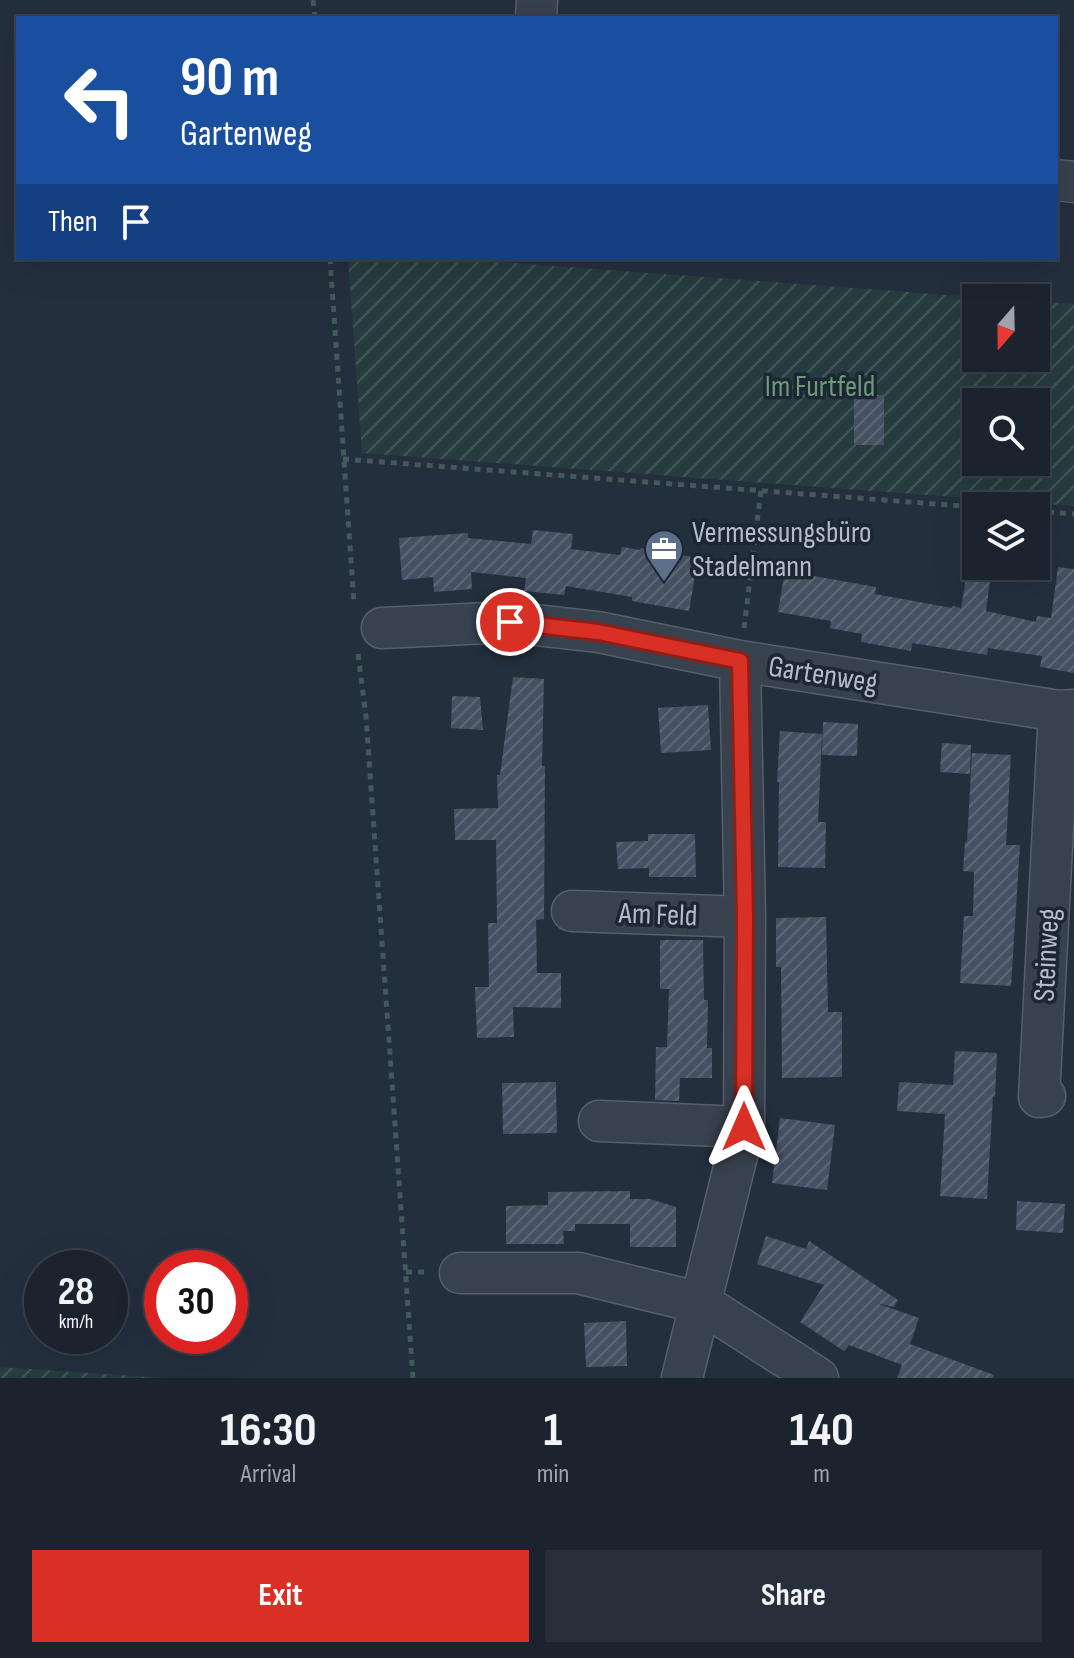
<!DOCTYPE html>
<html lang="en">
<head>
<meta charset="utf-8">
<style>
  body { margin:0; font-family:"Sofia Sans Condensed",sans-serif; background:#282f3a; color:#f1f3f6; height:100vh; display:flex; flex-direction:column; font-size:30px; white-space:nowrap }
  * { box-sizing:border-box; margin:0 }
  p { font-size:26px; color:#a0a4aa }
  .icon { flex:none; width:44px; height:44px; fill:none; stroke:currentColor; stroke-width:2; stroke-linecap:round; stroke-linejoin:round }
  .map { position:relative; height:1378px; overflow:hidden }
  .drawer { display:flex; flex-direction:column; background:#1b232e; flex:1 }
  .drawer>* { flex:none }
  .hud { position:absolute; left:16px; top:16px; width:1042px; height:244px; border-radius:0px; box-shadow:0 8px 32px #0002,0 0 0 2px #39404a; background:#1a4fa0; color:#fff; overflow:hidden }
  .needle { width:52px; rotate:200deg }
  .buttons { position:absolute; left:962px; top:284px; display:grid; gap:16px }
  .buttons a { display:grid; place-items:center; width:88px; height:88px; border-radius:0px; background:#1b232e; box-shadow:0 8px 32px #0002,0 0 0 2px #39404a; font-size:40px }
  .speed { position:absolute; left:24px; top:1250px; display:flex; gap:16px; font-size:40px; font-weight:700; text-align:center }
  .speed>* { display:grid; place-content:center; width:104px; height:104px; border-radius:50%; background:#1b232e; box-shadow:0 8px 32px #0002,0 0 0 2px #39404a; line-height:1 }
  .speed small { font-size:20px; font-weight:400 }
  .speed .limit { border:12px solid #d22; background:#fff; color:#111 }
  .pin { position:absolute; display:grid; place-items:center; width:68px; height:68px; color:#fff; margin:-34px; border:4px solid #fff; border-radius:50%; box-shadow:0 2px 8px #0007 }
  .me { position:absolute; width:88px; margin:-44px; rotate:0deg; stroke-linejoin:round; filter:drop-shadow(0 0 6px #0008) }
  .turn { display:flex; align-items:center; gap:28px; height:168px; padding:0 32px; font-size:36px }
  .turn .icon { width:104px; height:104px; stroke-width:2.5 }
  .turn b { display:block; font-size:56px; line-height:68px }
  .then { display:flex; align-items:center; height:76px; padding:0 32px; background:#0003; gap:16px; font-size:30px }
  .eta { display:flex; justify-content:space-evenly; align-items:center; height:136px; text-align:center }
  .eta b { font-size:48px; font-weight:700; line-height:56px }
  .button { display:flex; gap:16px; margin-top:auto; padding:16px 32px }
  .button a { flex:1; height:92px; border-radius:0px; background:#d93025; color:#fff; font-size:32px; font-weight:700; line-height:92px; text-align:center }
  .button a+a { background:#282f3a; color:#f1f3f6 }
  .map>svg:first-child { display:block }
  .garden { fill:url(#garden-furrows); fill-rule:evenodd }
  .building { fill:url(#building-hatch) }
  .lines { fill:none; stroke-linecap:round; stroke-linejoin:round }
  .minor-casing { stroke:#565f6c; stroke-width:43 }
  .path { stroke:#44595c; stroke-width:5; stroke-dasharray:6 6; stroke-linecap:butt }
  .minor { stroke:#38414e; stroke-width:40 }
  .route-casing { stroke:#8d1f18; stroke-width:20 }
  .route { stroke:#d93025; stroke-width:14 }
  .labels { text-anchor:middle; stroke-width:7; stroke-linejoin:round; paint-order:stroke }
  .park-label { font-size:30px; fill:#6b9a76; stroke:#1d2633 }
  .poi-label { font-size:30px; fill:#b4bcc9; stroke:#1d2633; text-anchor:start }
  .street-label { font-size:30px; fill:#b4bcc9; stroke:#1d2633 }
</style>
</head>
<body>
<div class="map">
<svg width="1074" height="1378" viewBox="0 0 1074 1378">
  <defs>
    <pattern id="garden-furrows" width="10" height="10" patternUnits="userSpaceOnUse" patternTransform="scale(2)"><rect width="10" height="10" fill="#263c3f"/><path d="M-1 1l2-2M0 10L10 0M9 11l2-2" fill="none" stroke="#435659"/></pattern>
    <pattern id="building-hatch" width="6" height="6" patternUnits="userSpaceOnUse" patternTransform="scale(2)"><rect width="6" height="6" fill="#455162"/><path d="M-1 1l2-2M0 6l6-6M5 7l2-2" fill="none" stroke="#5d6877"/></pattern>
  </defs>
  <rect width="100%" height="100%" fill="#242f3e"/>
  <path class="garden" d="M348,258h98l543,40h-13v60h60v-57l38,3v202l-712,-53zM976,402h60v60h-60z
    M0,1367l162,11h-162z"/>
  <path class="building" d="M854,395h30v50h-30z
    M533,530l40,4 -2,15 49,6 2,-8 18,3 1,-2 57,10 -9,53 -57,-10v-4l-66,-11 -2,9 -40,-4 2,-13 -55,-6 1,17 -38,3 -1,-15 -31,3 -3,-42 69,-5v5l63,6z
    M972,543l4,1v22h16l-6,45 50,11 1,-6 14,2 7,-51 16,2v104l-34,-6 2,-11 -54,-8 -1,7 -75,-12 -1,8 -50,-9 1,-8 -32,-6 1,-7 -53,-9 7,-41 91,16 -1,7 77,14 1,-2 8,2z
    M513,677l31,2 -2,87h3l-1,153 -8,1 1,53h24v35l-48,-1 1,30 -37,1 -2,-51h14l-1,-64h9l-1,-83h-41l-1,-31 44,-1 -1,-33h3z
    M452,696l28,1 3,33 -32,-2z
    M708,705l3,45 -50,3 -3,-45z
    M823,722l35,2 -1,32 -35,-1z
    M780,731l42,3 -4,88h8l-1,46 -47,-1 1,-85h-2z
    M942,743l29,2 -1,29 -30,-2z
    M972,753l39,2 -5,90h14l-9,141 -51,-3 4,-67h9l1,-44 -11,-1 2,-29h2z
    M648,834h47l1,43h-47v-9l-31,1 -2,-27 32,-1z
    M826,917l2,95h14v65l-60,1 -1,-111h-5v-49z
    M660,940h43l1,60h4l-1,48h5v30h-32l-1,23 -24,-1 1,-53h11l2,-58h-9z
    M955,1051l42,2 -2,44 -2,-1 -6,103 -47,-3 5,-82 -48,-3 2,-29 54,3z
    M556,1082l1,51 -54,1 -1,-51z
    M780,1118l55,7 -8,65 -55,-7z
    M630,1191v16v-8h20l26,8v40h-46v-23h-55v7h-12l1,13h-58v-38l42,-1v-13z
    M1017,1201l48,3 -2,29 -47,-3z
    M766,1236l40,13 3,-8 89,59 -4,7 -18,-4 43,15 -9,26 84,31 -1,3h-96l5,-13 -53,-20 -5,6 -44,-29 24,-37 -67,-21z
    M626,1321l1,45 -41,1 -2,-44z"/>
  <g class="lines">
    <defs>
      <path id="minor" d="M536,18l1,-18
        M1056,180l18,2
        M382,628l128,-6 88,10 142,29 319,50 15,-1
        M572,911l173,6
        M1045,1096l-6,1 20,-386
        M599,1121l145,6
        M460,1273h118l123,30 117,75
        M682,1378l62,-251 1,-210 -5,-256"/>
    </defs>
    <use href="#minor" class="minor-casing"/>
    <path class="path" d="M313,0l2,18
      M330,258l24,346
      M343,459l633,48
      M1036,511l38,3
      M744,628l17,-138
      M358,654l8,63 47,661
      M406,1272h19"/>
    <use href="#minor" class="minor"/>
  </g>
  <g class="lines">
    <defs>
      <path id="route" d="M510,622l88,10 142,29 5,256 -1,210"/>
    </defs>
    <use href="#route" class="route-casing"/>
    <use href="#route" class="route"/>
  </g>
  <defs>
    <symbol id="office-pin" viewBox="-11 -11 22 30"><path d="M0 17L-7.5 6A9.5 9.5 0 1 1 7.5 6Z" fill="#5c6f8a" stroke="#1d2633"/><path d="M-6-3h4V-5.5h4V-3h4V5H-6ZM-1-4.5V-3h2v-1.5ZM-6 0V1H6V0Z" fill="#fff"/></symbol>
  </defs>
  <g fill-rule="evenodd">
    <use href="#office-pin" x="642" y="527" width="44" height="60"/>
  </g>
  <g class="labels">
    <g class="park-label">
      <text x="820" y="396">Im Furtfeld</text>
    </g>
    <g class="poi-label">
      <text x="692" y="542">Vermessungsbüro<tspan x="692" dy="34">Stadelmann</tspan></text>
    </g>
    <g class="street-label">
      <text transform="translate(823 674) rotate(9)" y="10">Gartenweg</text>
      <text transform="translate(658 914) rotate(2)" y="10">Am Feld</text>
      <text transform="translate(1046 955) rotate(-87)" y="10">Steinweg</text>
    </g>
  </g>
</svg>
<div class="buttons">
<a><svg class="needle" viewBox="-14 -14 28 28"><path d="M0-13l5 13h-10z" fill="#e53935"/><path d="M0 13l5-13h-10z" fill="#a0a4aa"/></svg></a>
<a><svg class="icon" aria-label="search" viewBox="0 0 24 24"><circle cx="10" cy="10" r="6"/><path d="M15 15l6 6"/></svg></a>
<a><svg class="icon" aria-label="layers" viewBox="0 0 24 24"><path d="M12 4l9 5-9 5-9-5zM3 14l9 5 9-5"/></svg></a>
</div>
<div class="speed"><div>28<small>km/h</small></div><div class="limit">30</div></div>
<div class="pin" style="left:510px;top:622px;background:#d93025"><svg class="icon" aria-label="arrive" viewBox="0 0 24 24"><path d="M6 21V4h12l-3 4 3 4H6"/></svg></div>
<svg class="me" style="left:744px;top:1127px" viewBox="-20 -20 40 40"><path d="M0-17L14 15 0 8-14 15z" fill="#d93025" stroke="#fff" stroke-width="4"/></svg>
<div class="hud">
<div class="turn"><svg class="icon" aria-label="left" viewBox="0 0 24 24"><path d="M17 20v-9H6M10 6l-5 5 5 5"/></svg><div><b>90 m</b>Gartenweg</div></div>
<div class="then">Then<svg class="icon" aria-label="arrive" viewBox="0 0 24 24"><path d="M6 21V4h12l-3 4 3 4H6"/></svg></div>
</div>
</div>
<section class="drawer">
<div class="eta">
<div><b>16:30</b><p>Arrival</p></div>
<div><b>1</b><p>min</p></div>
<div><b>140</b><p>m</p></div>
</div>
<div class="button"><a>Exit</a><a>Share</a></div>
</section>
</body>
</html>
